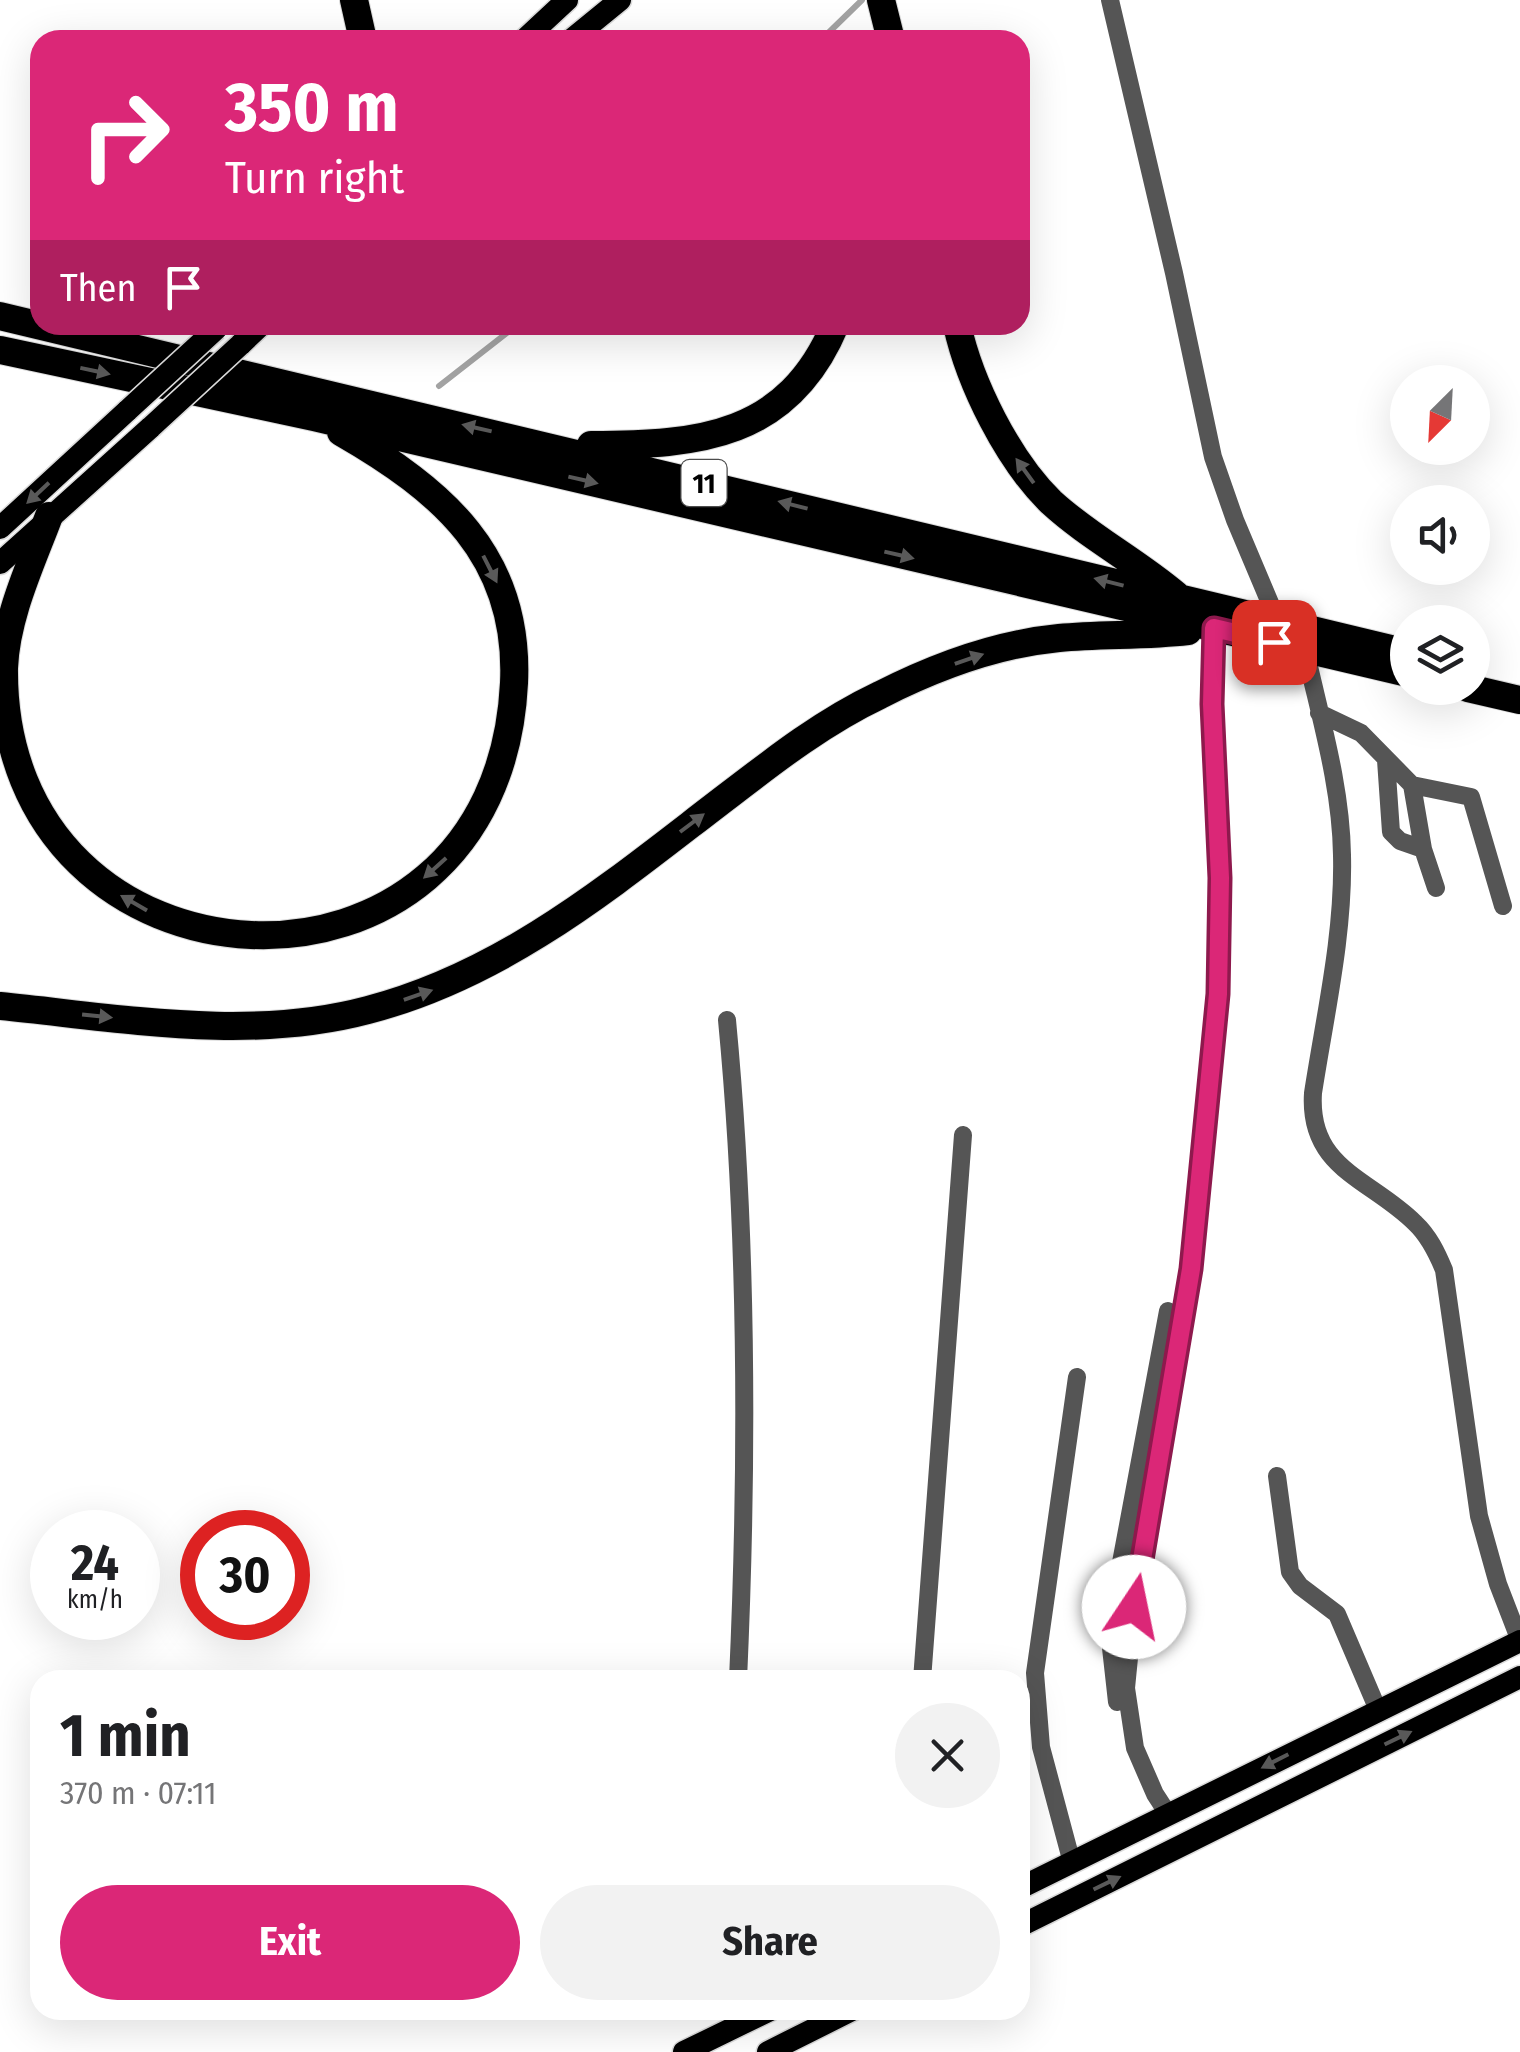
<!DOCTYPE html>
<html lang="en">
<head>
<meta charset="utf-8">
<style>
  body { margin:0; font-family:"Fira Sans Condensed",sans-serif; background:#f2f2f2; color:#202124; height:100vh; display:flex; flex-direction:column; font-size:38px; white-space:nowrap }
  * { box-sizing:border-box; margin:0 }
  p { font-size:32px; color:#757577 }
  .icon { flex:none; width:55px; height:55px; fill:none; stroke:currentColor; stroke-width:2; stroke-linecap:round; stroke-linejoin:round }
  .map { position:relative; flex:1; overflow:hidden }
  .sheet { position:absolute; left:30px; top:1670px; width:1000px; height:350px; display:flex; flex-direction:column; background:#fff; border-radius:30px; box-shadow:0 10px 40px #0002 }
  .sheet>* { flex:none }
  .top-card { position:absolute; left:30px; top:30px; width:1000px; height:305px; border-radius:30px; box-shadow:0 10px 40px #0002; background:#db2777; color:#fff; overflow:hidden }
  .needle { width:65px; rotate:204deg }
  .controls { position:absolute; left:1390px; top:365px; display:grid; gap:20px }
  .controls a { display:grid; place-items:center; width:100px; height:100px; border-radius:50%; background:#fff; box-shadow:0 10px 40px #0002; font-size:50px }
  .speed { position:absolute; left:30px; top:1510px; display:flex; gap:20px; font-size:50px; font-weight:700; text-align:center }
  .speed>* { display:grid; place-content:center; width:130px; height:130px; border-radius:50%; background:#fff; box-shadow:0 10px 40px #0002; line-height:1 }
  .speed small { font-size:25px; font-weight:400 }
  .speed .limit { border:15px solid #d22; background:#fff; color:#111 }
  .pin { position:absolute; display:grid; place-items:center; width:85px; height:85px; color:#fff; margin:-42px; border-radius:20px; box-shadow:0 5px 15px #0006 }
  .me { position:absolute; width:110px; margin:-55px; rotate:11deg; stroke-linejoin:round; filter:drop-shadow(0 0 8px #0008) }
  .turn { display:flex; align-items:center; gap:35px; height:210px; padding:0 30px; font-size:45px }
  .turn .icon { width:130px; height:130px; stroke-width:2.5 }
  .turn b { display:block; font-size:70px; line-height:85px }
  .then { display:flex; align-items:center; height:95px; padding:0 30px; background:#0003; gap:20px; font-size:38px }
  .round { display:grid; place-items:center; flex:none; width:105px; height:105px; border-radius:52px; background:#f2f2f2 }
  .headline { display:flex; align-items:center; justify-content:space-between; height:170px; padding:0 30px }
  h1 { font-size:60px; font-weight:700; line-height:75px }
  .action { display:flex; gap:20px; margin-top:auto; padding:20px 30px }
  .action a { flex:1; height:115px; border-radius:60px; background:#db2777; color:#fff; font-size:40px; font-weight:700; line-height:115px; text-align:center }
  .action a+a { background:#f2f2f2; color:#202124 }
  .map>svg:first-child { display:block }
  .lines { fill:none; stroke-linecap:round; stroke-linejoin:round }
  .stream { stroke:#a3a3a3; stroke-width:6 }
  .major-casing { stroke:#dbdbdb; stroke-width:25 }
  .highway-casing { stroke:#dbdbdb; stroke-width:30 }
  .minor { stroke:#555; stroke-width:18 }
  .major { stroke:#000; stroke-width:22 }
  .highway { stroke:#000; stroke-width:28 }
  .major-bridge-casing { stroke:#dbdbdb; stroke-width:25; stroke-linecap:butt }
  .major-bridge { stroke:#000; stroke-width:22 }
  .oneway { fill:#595959 }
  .route-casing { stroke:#8e194d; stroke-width:25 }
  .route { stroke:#db2777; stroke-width:18 }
  .labels { text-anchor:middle; stroke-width:8; stroke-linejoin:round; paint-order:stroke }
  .shield { fill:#fff; stroke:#4c4c4c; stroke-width:2.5 }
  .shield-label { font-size:28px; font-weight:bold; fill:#000 }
</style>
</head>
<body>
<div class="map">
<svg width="1520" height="2052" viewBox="0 0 1520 2052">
  <rect width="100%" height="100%" fill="#fff"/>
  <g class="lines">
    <path class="stream" d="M821,40l41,-40
      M439,386l78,-61"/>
    <defs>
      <path id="major" d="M524,40l43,-40
        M571,40l49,-40
        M240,345l21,-20
        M0,528l128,-118
        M0,563l151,-136
        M1020,1888l500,-247
        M1020,1926l500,-249
        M684,2052l86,-42
        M768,2052l84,-42"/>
      <path id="highway" d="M354,0l9,40
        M881,0l10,40
        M0,316l1408,337
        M957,325c13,59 51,135 94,177 38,35 85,59 125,93
        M0,350l314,67 1094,256
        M591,445c108,0 197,-8 244,-120
        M49,516c-18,48 -43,100 -45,152 -4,339 493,368 510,15 6,-127 -72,-193 -173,-251
        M1468,688l52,12
        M0,1006c121,12 248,36 368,4 141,-37 248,-129 361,-215 48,-37 96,-74 151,-100 55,-28 117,-51 179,-57 43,-4 86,-2 129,-7"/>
    </defs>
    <use href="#major" class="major-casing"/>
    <use href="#highway" class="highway-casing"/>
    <path class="minor" d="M1110,0l64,273 39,184 22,63 43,102
      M1305,649c15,68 36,136 37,206 2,79 -17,160 -29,238 -5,76 58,86 102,130 14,13 22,30 29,47l35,246 19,68 22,57
      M1319,713l42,20 51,52 59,12 32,109
      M1386,760l5,72 9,9 23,8
      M1412,785l11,64 13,39
      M727,1020c21,220 21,439 11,660
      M1277,1476l13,96 10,14 37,28 41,96
      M922,1680l41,-545
      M1117,1702l-6,-54 3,-48 54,-289
      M1168,1814l-13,-20 -20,-46 -9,-60 8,-81 62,-376 22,-237 3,-116 -9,-174 2,-76
      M1072,1863l-31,-116 -6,-74 42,-296"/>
    <use href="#major" class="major"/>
    <use href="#highway" class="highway"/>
    <defs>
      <path id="major-bridge" d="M128,410l88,-81
        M151,427l89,-82"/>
    </defs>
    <use href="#major-bridge" class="major-bridge-casing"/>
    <use href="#major-bridge" class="major-bridge"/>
  </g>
  <defs><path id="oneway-solid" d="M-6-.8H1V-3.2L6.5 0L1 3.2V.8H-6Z" transform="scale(2.5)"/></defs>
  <g class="oneway">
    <use href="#oneway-solid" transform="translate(95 371) rotate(12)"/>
    <use href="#oneway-solid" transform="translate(477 428) rotate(-167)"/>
    <use href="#oneway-solid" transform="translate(1025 471) rotate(-126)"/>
    <use href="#oneway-solid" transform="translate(583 480) rotate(13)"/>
    <use href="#oneway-solid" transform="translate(38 493) rotate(137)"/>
    <use href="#oneway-solid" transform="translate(793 505) rotate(-166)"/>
    <use href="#oneway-solid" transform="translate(899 555) rotate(13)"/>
    <use href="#oneway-solid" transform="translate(490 569) rotate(63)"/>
    <use href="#oneway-solid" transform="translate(1109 582) rotate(-166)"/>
    <use href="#oneway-solid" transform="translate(969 659) rotate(-19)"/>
    <use href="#oneway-solid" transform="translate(692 823) rotate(-37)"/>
    <use href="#oneway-solid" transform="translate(435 868) rotate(138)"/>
    <use href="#oneway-solid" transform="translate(134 903) rotate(-150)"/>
    <use href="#oneway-solid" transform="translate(418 995) rotate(-19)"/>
    <use href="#oneway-solid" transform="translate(97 1016) rotate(6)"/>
    <use href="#oneway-solid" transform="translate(1398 1738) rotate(-26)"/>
    <use href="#oneway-solid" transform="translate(1275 1761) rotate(153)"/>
    <use href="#oneway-solid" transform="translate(1107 1883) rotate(-26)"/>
  </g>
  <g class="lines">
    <defs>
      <path id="route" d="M1134,1607l57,-338 27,-275 2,-116 -8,-174 2,-76 60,14"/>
    </defs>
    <use href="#route" class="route-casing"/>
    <use href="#route" class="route"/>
  </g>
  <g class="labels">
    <rect class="shield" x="681.5" y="460" width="45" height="46" rx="8"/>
    <g class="shield-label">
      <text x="704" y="493">11</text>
    </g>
  </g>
</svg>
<div class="controls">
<a><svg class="needle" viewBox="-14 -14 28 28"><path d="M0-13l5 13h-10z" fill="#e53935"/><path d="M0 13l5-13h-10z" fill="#757577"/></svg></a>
<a><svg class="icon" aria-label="sound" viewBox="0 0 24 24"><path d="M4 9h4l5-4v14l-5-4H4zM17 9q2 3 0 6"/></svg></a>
<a><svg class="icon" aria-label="layers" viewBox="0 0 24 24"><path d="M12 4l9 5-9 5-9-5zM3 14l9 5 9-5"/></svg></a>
</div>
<div class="speed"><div>24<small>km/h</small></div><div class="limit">30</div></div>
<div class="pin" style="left:1274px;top:642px;background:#d93025"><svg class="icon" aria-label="arrive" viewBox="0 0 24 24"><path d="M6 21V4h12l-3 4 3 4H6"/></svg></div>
<svg class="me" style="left:1134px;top:1607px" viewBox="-20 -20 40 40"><circle r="19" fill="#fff"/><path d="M0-13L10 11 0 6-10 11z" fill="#db2777"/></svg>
<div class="top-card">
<div class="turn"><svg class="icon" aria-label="right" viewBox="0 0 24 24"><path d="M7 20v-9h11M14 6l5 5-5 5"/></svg><div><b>350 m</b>Turn right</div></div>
<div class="then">Then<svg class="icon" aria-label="arrive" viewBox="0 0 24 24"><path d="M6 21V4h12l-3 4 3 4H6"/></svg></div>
</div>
<section class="sheet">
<div class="headline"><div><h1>1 min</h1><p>370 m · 07:11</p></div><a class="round"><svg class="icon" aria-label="close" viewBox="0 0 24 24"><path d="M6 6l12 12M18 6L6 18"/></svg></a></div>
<div class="action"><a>Exit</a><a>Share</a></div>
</section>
</div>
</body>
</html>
